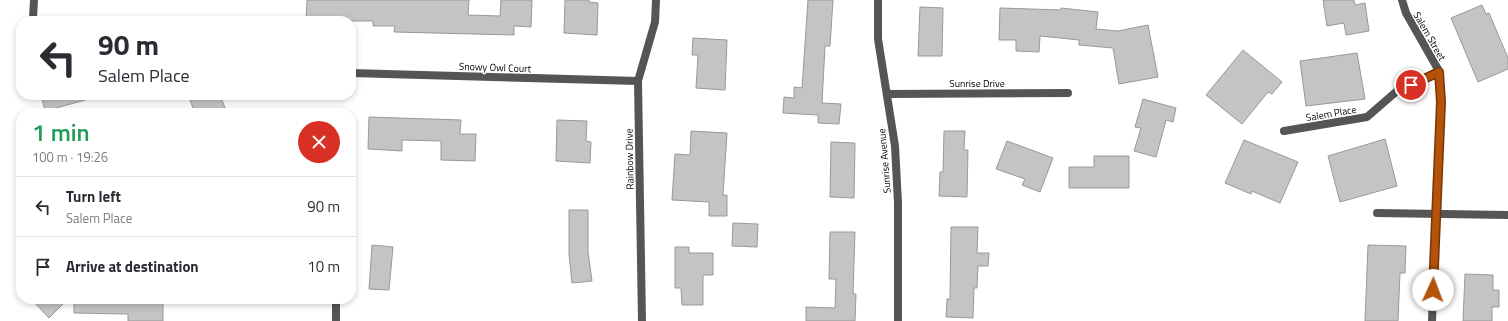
<!DOCTYPE html>
<html lang="en">
<head>
<meta charset="utf-8">
<style>
  body { margin:0; font-family:"Titillium Web",sans-serif; background:#f7f7f7; color:#2b2b33; height:100vh; display:flex; flex-direction:column; font-size:15px; white-space:nowrap }
  * { box-sizing:border-box; margin:0 }
  p { font-size:13px; color:#7c7c81 }
  .icon { flex:none; width:22px; height:22px; fill:none; stroke:currentColor; stroke-width:2; stroke-linecap:round; stroke-linejoin:round }
  .map { position:relative; flex:1; overflow:hidden }
  .details { position:absolute; left:16px; top:108px; width:340px; height:196px; display:flex; flex-direction:column; background:#fff; border-radius:16px; box-shadow:0 2px 6px #0003 }
  .details>* { flex:none }
  .banner { position:absolute; left:16px; top:16px; width:340px; height:84px; border-radius:16px; box-shadow:0 2px 6px #0003; background:#fff; color:#2b2b33; overflow:hidden }
  .pin { position:absolute; display:grid; place-items:center; width:34px; height:34px; color:#fff; margin:-17px; border:2px solid #fff; border-radius:50%; box-shadow:0 1px 4px #0007 }
  .me { position:absolute; width:44px; margin:-22px; rotate:2deg; stroke-linejoin:round; filter:drop-shadow(0 0 3px #0008) }
  .turn { display:flex; align-items:center; gap:14px; height:84px; padding:0 16px; font-size:18px }
  .turn .icon { width:52px; height:52px; stroke-width:2.5 }
  .turn b { display:block; font-size:28px; line-height:34px }
  .round { display:grid; place-items:center; flex:none; width:42px; height:42px; border-radius:21px; background:#f7f7f7 }
  .headline { display:flex; align-items:center; justify-content:space-between; height:68px; padding:0 16px }
  h1 { font-size:24px; font-weight:600; line-height:30px; color:#1e9e55 }
  ul { padding:0; list-style:none }
  li { display:flex; align-items:center; gap:12px; height:60px; padding:0 16px; border-top:1px solid #e1e1e2 }
  li div { flex:1 }
  li b { display:block; font-size:15px }
  li em { font-style:normal }
  .map>svg:first-child { display:block }
  .building { fill:#c4c4c4; stroke:#999 }
  .lines { fill:none; stroke-linecap:round; stroke-linejoin:round }
  .minor { stroke:#555; stroke-width:8 }
  .route-casing { stroke:#753606; stroke-width:10 }
  .route { stroke:#b45309; stroke-width:7 }
  .labels { text-anchor:middle; stroke-width:3; stroke-linejoin:round; paint-order:stroke }
  .street-label { font-size:10px; fill:#000; stroke:#fff }
</style>
</head>
<body>
<div class="map">
<svg width="1508" height="321" viewBox="0 0 1508 321">
  <rect width="100%" height="100%" fill="#fff"/>
  <path class="building" d="M307,0h162l-1,15 32,1 1,-16h31l-1,27 -17,-1v9l-120,-3 1,-6h-22v-5h-67z
    M565,0h24v2l9,1 -1,32 -33,-2z
    M808,0h25l-3,46h-5l-3,57 19,1 -2,20 -21,-1v-8l-35,-2 1,-16 10,1v-11l8,1z
    M1323,0h31l1,5 10,-2 4,28 -23,4 -2,-12 -17,3z
    M1482,5l4,9 3,-1 19,45v11l-30,13 -27,-64z
    M920,7l23,1 -1,48h-24z
    M1000,8l61,2v-2l37,4 -2,17 22,2 30,-6 10,52 -39,7 -6,-36 -34,-3v-5l-39,-4 -1,16 -23,-1v-11h-17z
    M693,38l34,2 -2,50 -29,-2 2,-33h-6z
    M1243,50l39,32 -10,12 -4,-2 -26,32 -36,-29z
    M1357,53l8,46 -59,7 -6,-45z
    M41,95h47l1,4 -44,12z
    M188,95h32l7,18h-32z
    M1143,99l33,9 -3,14 -7,-2 -10,37 -22,-6 7,-23 -6,-1z
    M369,117l92,3 -1,14h16l-1,27 -34,-1v-19l-39,-1v11l-34,-2z
    M557,120l30,1 -1,20 5,1 -1,21 -34,-2z
    M691,131l36,2 -4,62h4v21h-18v-14l-37,-2 3,-46 15,1z
    M944,131h21l-1,19h4l-1,47 -28,-1 1,-24h3z
    M1385,139l12,47 -57,16 -12,-46z
    M1244,140l54,22 -18,41 -28,-12 -1,3 -26,-11z
    M1007,141l46,17 -13,34 -18,-7 3,-6 -29,-10z
    M831,142l24,1 -1,55 -24,-1z
    M1094,156h35v32h-60v-21h25z
    M569,210h19v42l4,29 -20,2 -3,-29z
    M733,223l25,1 -1,23 -25,-1z
    M951,227h27l-1,26h12l-1,13h-10l-1,22h-3l-1,30 -27,-1 1,-18h3z
    M830,232h25l-2,62h3l-1,27h-49v-14l29,1 1,-29h-7z
    M372,245l21,2 -4,43 -20,-1z
    M1368,245l38,1 -1,27h-5l-2,48h-33z
    M675,247h14v6h24v22h-10v30h-21l-1,-17h-6z
    M1465,274l28,1v15h6v17h-7v14h-29z
    M31,299h37l-19,19z
    M74,299h89v22h-35v-7l-54,-1z"/>
  <g class="lines">
    <path class="minor" d="M878,0v39l17,107 3,57v118
      M1402,0l4,13 33,58 2,31 -9,219
      M33,18l1,-18
      M351,73l287,8
      M887,94l181,-1
      M1284,131l83,-14 30,-26 42,-20
      M1377,213l131,2
      M336,299v22
      M642,321l-4,-240 17,-59 1,-22"/>
  </g>
  <g class="lines">
    <defs>
      <path id="route" d="M1411,85l28,-13 2,30 -8,188"/>
    </defs>
    <use href="#route" class="route-casing"/>
    <use href="#route" class="route"/>
  </g>
  <g class="labels">
    <g class="street-label">
      <text transform="translate(1430 36) rotate(60)" y="4">Salem Street</text>
      <text transform="translate(495 67) rotate(2)" y="4">Snowy Owl Court</text>
      <text x="977" y="87">Sunrise Drive</text>
      <text transform="translate(1331 113) rotate(-10)" y="4">Salem Place</text>
      <text transform="translate(629 159) rotate(-91)" y="4">Rainbow Drive</text>
      <text transform="translate(884 161) rotate(-95)" y="4">Sunrise Avenue</text>
    </g>
  </g>
</svg>
<div class="pin" style="left:1411px;top:85px;background:#d93025"><svg class="icon" aria-label="arrive" viewBox="0 0 24 24"><path d="M6 21V4h12l-3 4 3 4H6"/></svg></div>
<svg class="me" style="left:1433px;top:290px" viewBox="-20 -20 40 40"><circle r="19" fill="#fff"/><path d="M0-13L10 11 0 6-10 11z" fill="#b45309"/></svg>
<div class="banner">
<div class="turn"><svg class="icon" aria-label="left" viewBox="0 0 24 24"><path d="M17 20v-9H6M10 6l-5 5 5 5"/></svg><div><b>90 m</b>Salem Place</div></div>
</div>
<section class="details">
<div class="headline"><div><h1>1 min</h1><p>100 m · 19:26</p></div><a class="round" style="background:#d93025;color:#fff"><svg class="icon" aria-label="close" viewBox="0 0 24 24"><path d="M6 6l12 12M18 6L6 18"/></svg></a></div>
<ul>
<li><svg class="icon" aria-label="left" viewBox="0 0 24 24"><path d="M17 20v-9H6M10 6l-5 5 5 5"/></svg><div><b>Turn left</b><p>Salem Place</p></div><em>90 m</em></li>
<li><svg class="icon" aria-label="arrive" viewBox="0 0 24 24"><path d="M6 21V4h12l-3 4 3 4H6"/></svg><div><b>Arrive at destination</b></div><em>10 m</em></li>
</ul>
</section>
</div>
</body>
</html>
